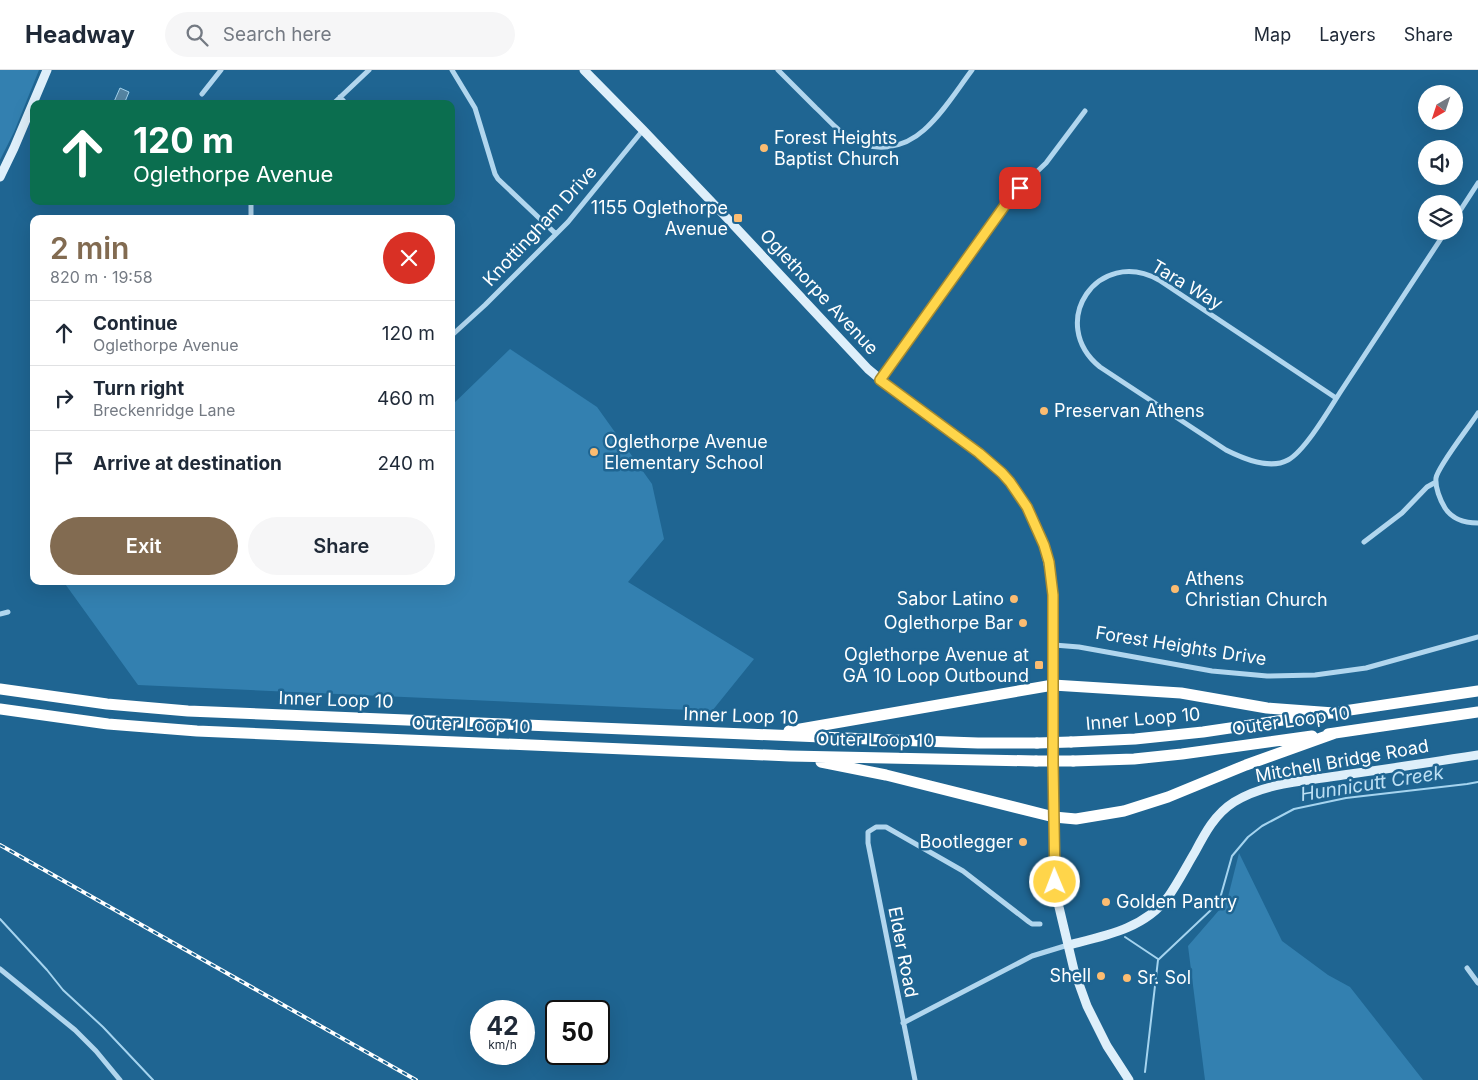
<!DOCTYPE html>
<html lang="en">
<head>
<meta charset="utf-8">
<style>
  body { margin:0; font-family:Inter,sans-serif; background:#f6f6f7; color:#1f2937; height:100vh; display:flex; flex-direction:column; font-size:19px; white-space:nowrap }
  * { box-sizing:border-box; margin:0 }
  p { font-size:16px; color:#747a83 }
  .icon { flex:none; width:28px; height:28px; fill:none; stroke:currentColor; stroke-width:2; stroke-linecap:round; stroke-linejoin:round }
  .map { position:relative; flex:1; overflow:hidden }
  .details { position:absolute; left:30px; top:145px; width:425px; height:370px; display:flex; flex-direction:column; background:#fff; border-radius:10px; box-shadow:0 5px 20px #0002 }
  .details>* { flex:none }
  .guide { position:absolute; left:30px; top:30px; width:425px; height:105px; border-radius:10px; box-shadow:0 5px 20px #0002; background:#0b6e4f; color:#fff; overflow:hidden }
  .needle { width:32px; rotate:219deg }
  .controls { position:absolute; left:1418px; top:15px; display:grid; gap:10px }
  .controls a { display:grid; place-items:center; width:45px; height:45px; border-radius:50%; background:#fff; box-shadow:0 5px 20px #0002; font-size:25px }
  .speed { position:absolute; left:470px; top:930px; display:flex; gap:10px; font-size:25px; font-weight:700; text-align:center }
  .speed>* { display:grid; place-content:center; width:65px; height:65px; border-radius:50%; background:#fff; box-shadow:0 5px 20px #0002; line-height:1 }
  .speed small { font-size:12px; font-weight:400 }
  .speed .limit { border:2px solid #111; border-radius:8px; background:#fff; color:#111 }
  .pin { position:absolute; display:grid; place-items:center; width:42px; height:42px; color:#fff; margin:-21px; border-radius:10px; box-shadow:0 2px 8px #0006 }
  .me { position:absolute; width:55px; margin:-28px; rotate:359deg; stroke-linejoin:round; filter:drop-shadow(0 0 4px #0008) }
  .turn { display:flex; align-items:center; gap:18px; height:105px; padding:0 20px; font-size:22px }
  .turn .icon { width:65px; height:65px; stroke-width:2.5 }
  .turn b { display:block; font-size:35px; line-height:42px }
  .round { display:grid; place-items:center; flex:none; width:52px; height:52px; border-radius:26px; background:#f6f6f7 }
  .summary { display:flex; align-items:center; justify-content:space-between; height:85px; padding:0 20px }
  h1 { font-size:30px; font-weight:600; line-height:38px; color:#826b51 }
  .primary-button { display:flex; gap:10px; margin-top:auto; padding:10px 20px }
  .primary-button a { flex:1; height:58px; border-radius:30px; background:#826b51; color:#fff; font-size:20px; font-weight:600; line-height:58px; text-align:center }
  .primary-button a+a { background:#f6f6f7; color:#1f2937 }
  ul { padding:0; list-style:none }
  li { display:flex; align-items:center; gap:15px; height:65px; padding:0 20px; border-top:1px solid #e0e1e3 }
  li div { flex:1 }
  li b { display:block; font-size:19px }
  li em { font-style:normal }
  header { display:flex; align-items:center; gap:30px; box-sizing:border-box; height:70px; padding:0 25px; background:#fff; border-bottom:1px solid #e0e1e3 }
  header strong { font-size:24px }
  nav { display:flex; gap:28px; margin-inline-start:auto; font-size:18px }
  .search { width:350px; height:45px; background:#f6f6f7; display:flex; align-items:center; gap:12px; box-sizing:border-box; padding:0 18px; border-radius:28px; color:#747a83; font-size:19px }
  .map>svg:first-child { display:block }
  .green { fill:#3380b0 }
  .water { fill:#5685a3; stroke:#a5d4ef }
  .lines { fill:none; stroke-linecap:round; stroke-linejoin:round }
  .stream { stroke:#a5d4ef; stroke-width:2 }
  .street { stroke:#b1d6ee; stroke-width:5 }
  .secondary { stroke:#deeffa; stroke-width:9 }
  .highway { stroke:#fff; stroke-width:11 }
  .rail-casing { stroke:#fff; stroke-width:4 }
  .rail { stroke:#1f6592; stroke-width:2; stroke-dasharray:5.5; stroke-linecap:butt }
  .highway-bridge { stroke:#fff; stroke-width:11 }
  .route-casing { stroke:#a68a30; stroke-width:12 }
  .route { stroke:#ffd54a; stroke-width:9 }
  .poi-dot { fill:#fbbc71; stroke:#1f6592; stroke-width:2 }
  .labels { text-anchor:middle; stroke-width:5; stroke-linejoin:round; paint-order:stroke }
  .poi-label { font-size:18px; fill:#fff; stroke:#1f6592; text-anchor:start }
  .street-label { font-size:18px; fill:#fff; stroke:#1f6592 }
  .water-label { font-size:19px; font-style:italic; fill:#bde0f4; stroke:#1f6592 }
</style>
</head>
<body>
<header>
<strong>Headway</strong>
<div class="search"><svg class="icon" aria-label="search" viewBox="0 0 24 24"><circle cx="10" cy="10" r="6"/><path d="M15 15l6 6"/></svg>Search here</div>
<nav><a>Map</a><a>Layers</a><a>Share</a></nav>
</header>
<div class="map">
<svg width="1478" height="1010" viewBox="0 0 1478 1010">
  <rect width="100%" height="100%" fill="#1f6592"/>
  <path class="green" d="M0,0h39l-25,62 -14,28z
    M510,279l87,58 55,77 12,55 -36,43 126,77 -42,52 -574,-26 -75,-104h388v-175z
    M1239,783l43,88 46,34 22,12 73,93h-218l-17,-134 39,-45z"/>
  <path class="water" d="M120,18l9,4 -5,12h-11z"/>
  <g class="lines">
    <path class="stream" d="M0,849l47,51 16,20 40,37 50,53
      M1125,867l33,22
      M1145,1002l13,-112 54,-51 9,-14 11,-39 16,-19 14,-11 32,-17 52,-11 121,-14 11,-2"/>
    <path class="street" d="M452,0l23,38 20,66 3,5 58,55
      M778,0c13,13 25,25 38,38 11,10 21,23 34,30 24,15 53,11 74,-8 19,-17 33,-40 48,-60
      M202,24l19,-24
      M340,27l6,7
      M333,34l36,-34
      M251,131v18
      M1454,150l24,-37
      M451,266l34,-31 83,-83 75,-92
      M880,310l128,-179 12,-13 26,-25 39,-52
      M1336,328l-177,-118c-61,-34 -113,43 -59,87l126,83c18,9 44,20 62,10 17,-9 42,-52 53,-69 35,-54 70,-107 105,-160
      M1478,343c-8,13 -40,53 -42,65 -1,9 4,22 9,30 7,11 20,15 33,15
      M1364,472l38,-29 25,-26 9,-5
      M0,544l8,-2
      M1054,575l25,2 133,24 55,5 48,-1 51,-7 112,-31
      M1467,898l11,15
      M0,899l75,61 21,21 24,29
      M903,953l129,-67 36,-11
      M915,1010l-47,-237v-11l8,-5h10l77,44 66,51 3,2h8"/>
    <path class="secondary" d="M584,0l59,60 83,87 142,152c27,23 56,44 85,65 20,15 42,29 58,49 26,33 38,71 42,112l1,222 1,65 4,25 15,63 13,36 20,40 22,34
      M0,107l14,-29 33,-78
      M1068,875c36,-9 76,-16 100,-48 10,-14 18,-30 27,-45 10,-19 20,-38 39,-50 32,-20 73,-21 109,-27 45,-6 90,-13 135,-20"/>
    <path class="highway" d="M0,619l107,15 81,7 705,29 85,3h59
      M0,639l108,15 89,7 593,25 246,5
      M789,661l264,-46 128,8 86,15 67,5
      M1328,664l150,-22
      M1071,672l64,-3 68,-7 275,-41
      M1073,691l61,-2 48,-5 130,-18
      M821,692l65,13 168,42 22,2 48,-8 44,-14 78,-32 89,-32"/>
    <defs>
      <path id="rail" d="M0,775l416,235"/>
    </defs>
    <use href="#rail" class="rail-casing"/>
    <use href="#rail" class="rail"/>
    <path class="highway-bridge" d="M1037,673l34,-1
      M1036,691h37"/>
  </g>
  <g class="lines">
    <defs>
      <path id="route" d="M1020,118l-12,13 -128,179 99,73 23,20 8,9 17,25 17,38 5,17 4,33v168l2,119"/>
    </defs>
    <use href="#route" class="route-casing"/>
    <use href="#route" class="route"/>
  </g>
  <g class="poi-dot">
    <circle cx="764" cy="78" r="5"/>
    <rect x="733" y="143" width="10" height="10" rx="2.5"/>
    <circle cx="1044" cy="341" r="5"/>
    <circle cx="594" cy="382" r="5"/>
    <circle cx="1175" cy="519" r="5"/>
    <circle cx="1014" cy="529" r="5"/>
    <circle cx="1023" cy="553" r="5"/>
    <rect x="1034" y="590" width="10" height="10" rx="2.5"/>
    <circle cx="1023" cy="772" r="5"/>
    <circle cx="1106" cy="832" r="5"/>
    <circle cx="1101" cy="906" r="5"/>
    <circle cx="1127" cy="908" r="5"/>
  </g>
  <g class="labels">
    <g class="poi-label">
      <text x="774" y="74">Forest Heights<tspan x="774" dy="21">Baptist Church</tspan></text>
      <text x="728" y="144" text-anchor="end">1155 Oglethorpe<tspan x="728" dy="21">Avenue</tspan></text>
      <text x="1054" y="347">Preservan Athens</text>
      <text x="604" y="378">Oglethorpe Avenue<tspan x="604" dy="21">Elementary School</tspan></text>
      <text x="1185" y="515">Athens<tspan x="1185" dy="21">Christian Church</tspan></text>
      <text x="1004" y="535" text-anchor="end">Sabor Latino</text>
      <text x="1013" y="559" text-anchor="end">Oglethorpe Bar</text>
      <text x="1029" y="591" text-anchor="end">Oglethorpe Avenue at<tspan x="1029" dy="21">GA 10 Loop Outbound</tspan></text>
      <text x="1013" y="778" text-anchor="end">Bootlegger</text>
      <text x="1116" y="838">Golden Pantry</text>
      <text x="1091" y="912" text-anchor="end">Shell</text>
      <text x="1137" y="914">Sr. Sol</text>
    </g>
    <g class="street-label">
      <text transform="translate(540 156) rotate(-47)" y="6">Knottingham Drive</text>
      <text transform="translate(1187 215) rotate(31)" y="6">Tara Way</text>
      <text transform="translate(819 222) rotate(47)" y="6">Oglethorpe Avenue</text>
      <text transform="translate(1181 576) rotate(9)" y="6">Forest Heights Drive</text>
      <text transform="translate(336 630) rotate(2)" y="6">Inner Loop 10</text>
      <text transform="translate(741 646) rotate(2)" y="6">Inner Loop 10</text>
      <text transform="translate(1143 649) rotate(-5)" y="6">Inner Loop 10</text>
      <text transform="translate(1291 651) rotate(-8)" y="6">Outer Loop 10</text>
      <text transform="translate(471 655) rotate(2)" y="6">Outer Loop 10</text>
      <text transform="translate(875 670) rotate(1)" y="6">Outer Loop 10</text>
      <text transform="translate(1342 691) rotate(-10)" y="6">Mitchell Bridge Road</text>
      <text transform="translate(903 882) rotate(79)" y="6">Elder Road</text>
    </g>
    <g class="water-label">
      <text transform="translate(1372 713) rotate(-9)" y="7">Hunnicutt Creek</text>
    </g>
  </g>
</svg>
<div class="controls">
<a><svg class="needle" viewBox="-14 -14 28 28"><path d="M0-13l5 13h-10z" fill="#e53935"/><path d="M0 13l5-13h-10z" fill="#747a83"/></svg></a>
<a><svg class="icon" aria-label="sound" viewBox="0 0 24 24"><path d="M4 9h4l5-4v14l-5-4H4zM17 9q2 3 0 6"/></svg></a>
<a><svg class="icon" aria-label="layers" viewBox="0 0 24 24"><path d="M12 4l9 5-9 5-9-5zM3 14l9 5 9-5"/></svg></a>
</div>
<div class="speed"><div>42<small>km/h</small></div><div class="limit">50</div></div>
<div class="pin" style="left:1020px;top:118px;background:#d93025"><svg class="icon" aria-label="arrive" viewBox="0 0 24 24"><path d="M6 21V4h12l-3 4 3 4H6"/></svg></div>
<svg class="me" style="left:1055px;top:812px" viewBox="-20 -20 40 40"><circle r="17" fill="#ffd54a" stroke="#fff" stroke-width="3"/><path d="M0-11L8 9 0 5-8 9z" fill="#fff"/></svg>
<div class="guide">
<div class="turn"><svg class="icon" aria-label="ahead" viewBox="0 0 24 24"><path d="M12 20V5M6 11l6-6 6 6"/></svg><div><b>120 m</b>Oglethorpe Avenue</div></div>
</div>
<section class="details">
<div class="summary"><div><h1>2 min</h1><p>820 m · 19:58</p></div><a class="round" style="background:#d93025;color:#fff"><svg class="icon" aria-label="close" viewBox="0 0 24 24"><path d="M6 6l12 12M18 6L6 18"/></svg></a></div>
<ul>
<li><svg class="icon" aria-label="ahead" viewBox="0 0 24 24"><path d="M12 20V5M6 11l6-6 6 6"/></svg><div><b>Continue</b><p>Oglethorpe Avenue</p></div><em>120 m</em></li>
<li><svg class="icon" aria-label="right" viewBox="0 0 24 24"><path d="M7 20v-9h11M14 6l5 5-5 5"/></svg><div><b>Turn right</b><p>Breckenridge Lane</p></div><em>460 m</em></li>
<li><svg class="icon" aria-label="arrive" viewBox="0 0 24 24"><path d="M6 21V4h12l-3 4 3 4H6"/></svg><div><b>Arrive at destination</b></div><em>240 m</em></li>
</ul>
<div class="primary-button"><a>Exit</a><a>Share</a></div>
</section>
</div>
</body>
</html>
